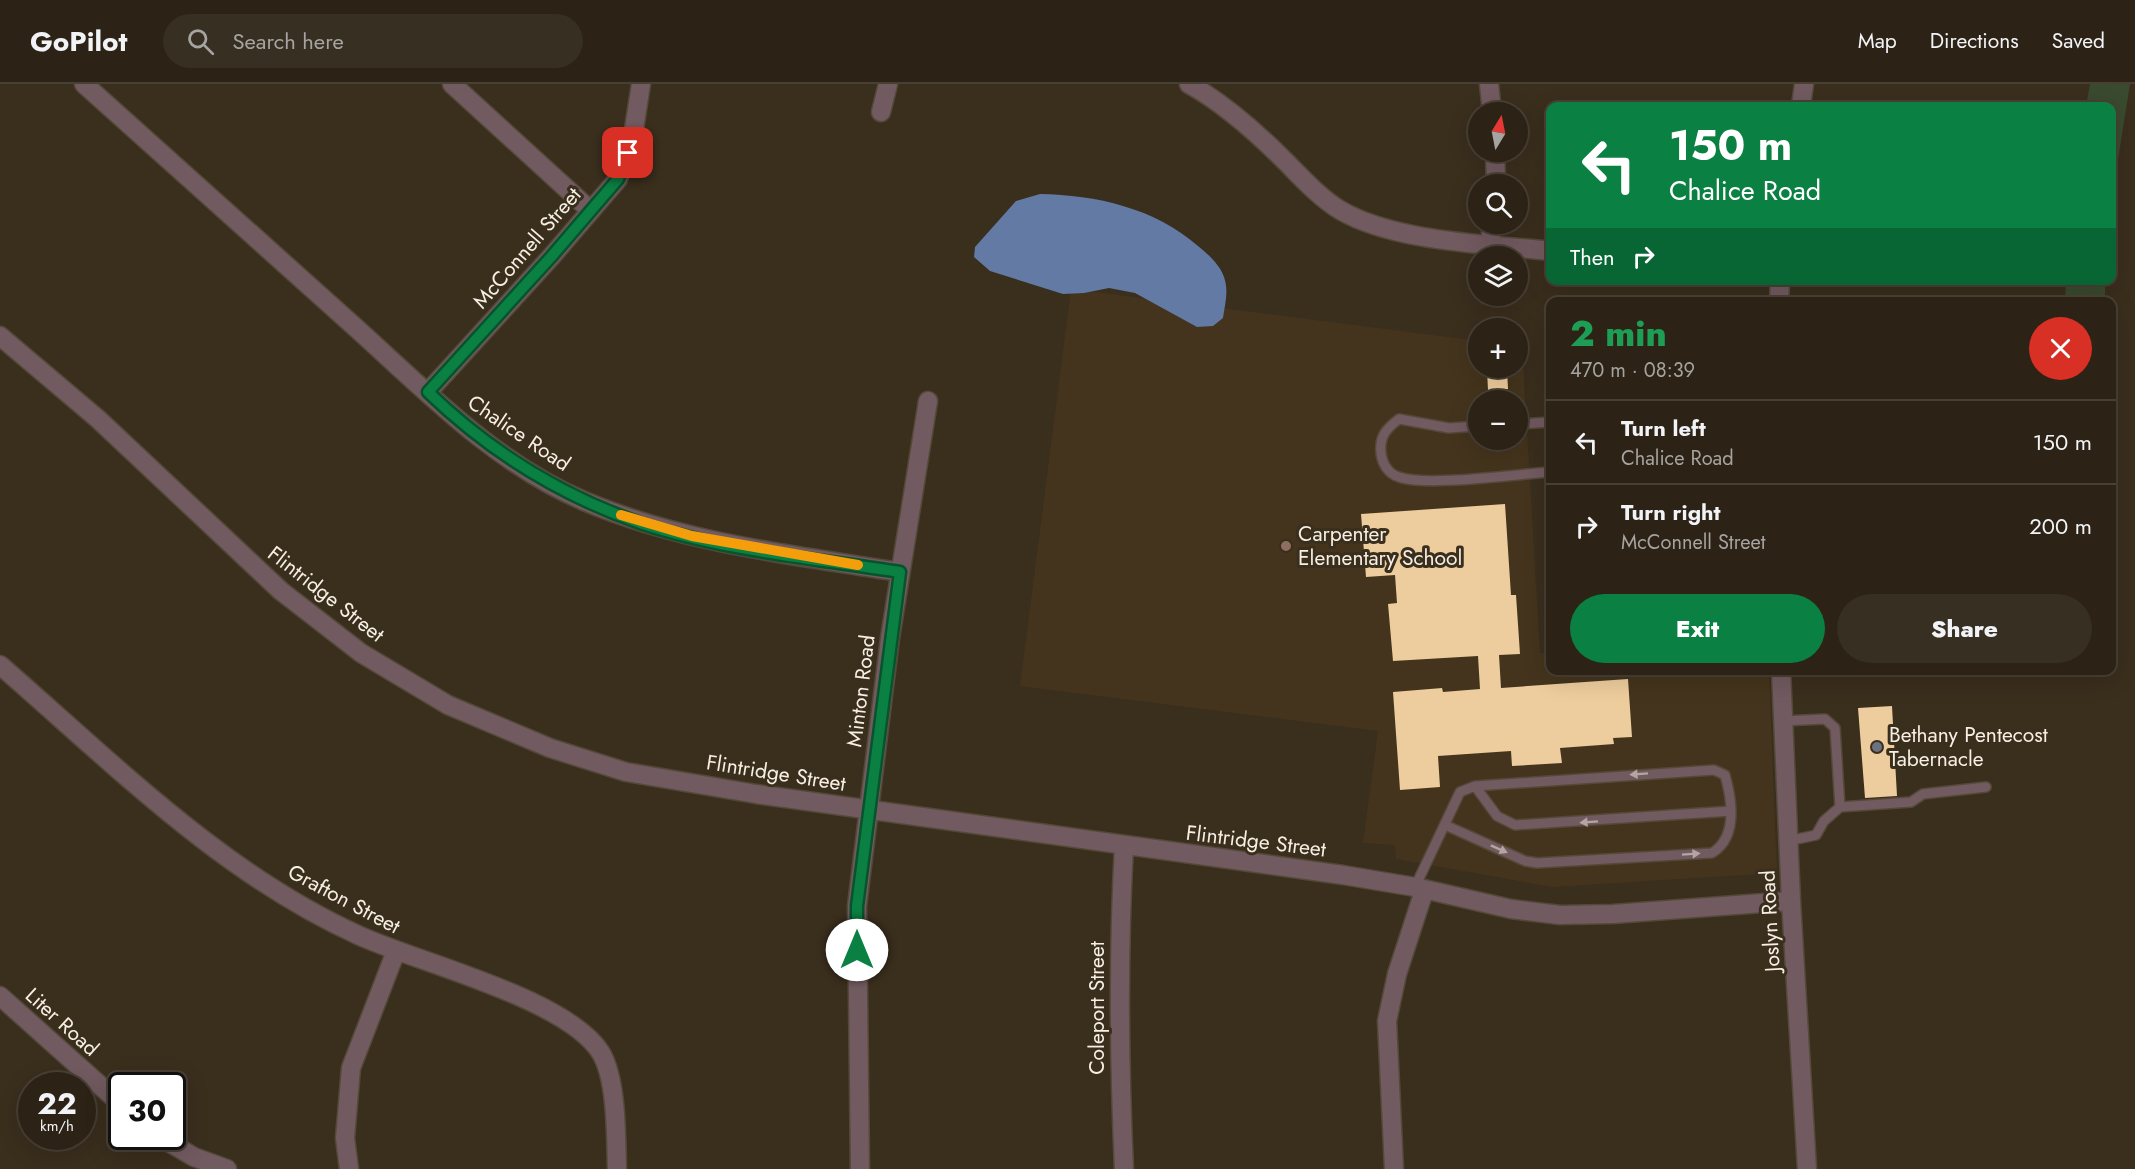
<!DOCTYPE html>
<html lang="en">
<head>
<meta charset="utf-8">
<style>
  body { margin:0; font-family:Jost,sans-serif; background:#382f23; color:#f1f3f6; height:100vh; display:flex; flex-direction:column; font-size:22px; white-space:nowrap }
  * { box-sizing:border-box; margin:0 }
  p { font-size:20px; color:#a6a4a1 }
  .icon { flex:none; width:33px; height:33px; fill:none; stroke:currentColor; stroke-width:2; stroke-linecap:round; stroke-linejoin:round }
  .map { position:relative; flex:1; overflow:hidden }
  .side { position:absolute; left:1546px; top:213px; width:570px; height:378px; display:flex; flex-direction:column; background:#2c2216; border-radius:12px; box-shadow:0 6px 24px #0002,0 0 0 2px #483f35 }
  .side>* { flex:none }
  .hud { position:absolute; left:1546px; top:18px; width:570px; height:183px; border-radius:12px; box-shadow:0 6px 24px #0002,0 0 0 2px #483f35; background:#0b8043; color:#fff; overflow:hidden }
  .needle { width:39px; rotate:10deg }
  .controls { position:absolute; left:1468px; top:18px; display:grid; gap:12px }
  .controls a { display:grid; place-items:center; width:60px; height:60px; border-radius:50%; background:#2c2216; box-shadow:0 6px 24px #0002,0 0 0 2px #483f35; font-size:30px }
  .speed { position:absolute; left:18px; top:988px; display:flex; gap:12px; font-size:30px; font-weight:700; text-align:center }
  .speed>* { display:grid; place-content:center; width:78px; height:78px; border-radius:50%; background:#2c2216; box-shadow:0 6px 24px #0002,0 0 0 2px #483f35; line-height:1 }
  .speed small { font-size:15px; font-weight:400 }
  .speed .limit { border:3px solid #111; border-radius:9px; background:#fff; color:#111 }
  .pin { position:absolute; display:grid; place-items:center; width:51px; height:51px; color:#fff; margin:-26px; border-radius:12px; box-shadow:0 3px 9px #0006 }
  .me { position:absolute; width:66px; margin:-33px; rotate:0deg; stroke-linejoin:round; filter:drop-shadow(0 0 4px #0008) }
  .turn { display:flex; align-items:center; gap:21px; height:126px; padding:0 24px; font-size:27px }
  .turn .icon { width:78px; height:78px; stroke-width:2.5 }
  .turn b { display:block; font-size:42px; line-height:51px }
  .then { display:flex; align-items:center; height:57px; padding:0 24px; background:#0003; gap:12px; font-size:22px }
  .round { display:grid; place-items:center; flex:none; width:63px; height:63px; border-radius:32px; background:#382f23 }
  .overview { display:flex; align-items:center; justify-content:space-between; height:102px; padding:0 24px }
  h1 { font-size:36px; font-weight:800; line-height:45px; color:#1e9e55 }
  .cta { display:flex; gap:12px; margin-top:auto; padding:12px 24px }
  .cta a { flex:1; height:69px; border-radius:36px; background:#0b8043; color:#fff; font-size:24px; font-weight:800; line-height:69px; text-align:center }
  .cta a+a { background:#382f23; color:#f1f3f6 }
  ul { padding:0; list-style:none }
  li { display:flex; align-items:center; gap:18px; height:84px; padding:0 24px; border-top:2px solid #483f35 }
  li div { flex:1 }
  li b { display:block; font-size:22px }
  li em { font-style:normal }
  header { display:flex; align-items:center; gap:36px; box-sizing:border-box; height:84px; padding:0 30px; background:#2c2216; border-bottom:2px solid #483f35 }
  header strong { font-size:28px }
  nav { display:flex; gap:33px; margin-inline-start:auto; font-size:21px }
  .search { width:420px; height:54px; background:#382f23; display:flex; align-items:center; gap:15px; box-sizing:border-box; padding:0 21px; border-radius:33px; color:#a6a4a1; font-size:22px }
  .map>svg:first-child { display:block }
  .built { fill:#44341d; fill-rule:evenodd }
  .green { fill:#3a4a2e }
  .water { fill:#627aa4 }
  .building { fill:#edcc9d }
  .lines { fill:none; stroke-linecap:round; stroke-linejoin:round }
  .service-casing { stroke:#544939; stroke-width:12 }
  .minor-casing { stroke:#544939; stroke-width:21 }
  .tertiary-casing { stroke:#544939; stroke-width:21 }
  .service { stroke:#715a60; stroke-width:9 }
  .minor { stroke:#715a60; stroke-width:18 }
  .tertiary { stroke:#715a60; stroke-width:18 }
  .oneway { fill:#b4a4a2 }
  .route-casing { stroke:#07532c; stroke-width:15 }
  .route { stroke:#0b8043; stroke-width:10 }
  .slow { stroke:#f59e0b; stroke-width:10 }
  .education-dot { fill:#8d6e63; stroke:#3a2e1d; stroke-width:2 }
  .worship-dot { fill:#6b7280; stroke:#3a2e1d; stroke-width:2 }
  .labels { text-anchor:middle; stroke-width:6; stroke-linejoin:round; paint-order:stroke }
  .street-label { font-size:21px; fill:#f7efe4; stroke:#3a2e1d }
  .poi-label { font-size:21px; fill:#f7efe4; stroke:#3a2e1d; text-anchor:start }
</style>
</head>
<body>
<header>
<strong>GoPilot</strong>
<div class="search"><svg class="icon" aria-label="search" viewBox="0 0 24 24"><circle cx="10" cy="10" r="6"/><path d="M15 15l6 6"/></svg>Search here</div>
<nav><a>Map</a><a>Directions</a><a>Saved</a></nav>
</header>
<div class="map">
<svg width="2135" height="1085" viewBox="0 0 2135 1085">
  <rect width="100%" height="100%" fill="#3a2e1d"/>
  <path class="built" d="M1071,205l408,52v27h39v-22h4l18,307h11v17l218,1 8,202 -225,14 -156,-28 -1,-14 -32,-2 15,-112 -358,-45zM1479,316h39v40h-39z"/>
  <path class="green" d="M2090,0h40l-18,113v-91h-26z
    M2066,197h39v20h-40z"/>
  <path class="water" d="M1040,110c56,1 115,14 158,52 10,8 22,19 26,31 5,14 1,27 -1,41l-10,8 -16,1 -62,-34 -26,-5 -25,5 -21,1 -73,-23 -16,-14 1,-10 41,-46z"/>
  <path class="building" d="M1507,285l1,20 -20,1 -1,-20z
    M1505,420l6,91h5l4,59 -21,1 2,33 127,-9 4,58 -19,1 1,6 -54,4 2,15 -50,3 -1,-15 -73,5 2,31 -40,3 -7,-98 49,-4 1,4 37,-3 -2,-33 -85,5 -5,-57 9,-1 -2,-28 -29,2 -5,-63z
    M1892,622l5,90 -32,2 -7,-90z"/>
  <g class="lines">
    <defs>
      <path id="service" d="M1518,340l33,-2
        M1479,342l-30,2 -50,-9c-12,9 -20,17 -18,34 1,10 7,21 18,24 27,10 118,-3 152,-5
        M1783,637l42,-2 10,9 5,79 71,-5 12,-8 63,-7
        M1475,702l22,30 18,9 216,-14
        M1788,757l28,-6 8,-14 16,-14
        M1415,803l45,-95 15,-6 239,-16 11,5c7,25 13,62 -13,78l-175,10 -12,-2 -80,-36"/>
      <path id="minor" d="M84,0c90,81 180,162 271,243 71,64 140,136 229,174 100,42 209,54 316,71
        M452,0l138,126
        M1189,0c36,20 67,48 96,77 17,17 35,37 55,49 54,32 148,34 211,41
        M1489,0l3,28
        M881,28l7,-28
        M1495,68l1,32
        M1490,160l2,-20
        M0,252l98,83 183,172 80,62 87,52 102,43 76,24 130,22 587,81 72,12 96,22 49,6 53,-1 178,-13
        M428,308l123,-135 67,-78 16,-50 7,-45
        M0,581c112,97 221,208 358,270 60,28 209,63 243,118 16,27 15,84 16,116
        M1124,762c-6,108 -5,215 0,323
        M0,912l122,109
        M160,1053l34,20 33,12
        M349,1085l-4,-31 6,-70 45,-117
        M860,1085l-3,-263 33,-268 38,-237
        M1394,1085l-7,-148 10,-47 27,-83"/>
      <path id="tertiary" d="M1801,22l3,-22
        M1779,218l1,-22
        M1781,586l10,231 16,268"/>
    </defs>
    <use href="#service" class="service-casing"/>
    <use href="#minor" class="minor-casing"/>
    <use href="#tertiary" class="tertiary-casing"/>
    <use href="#service" class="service"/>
    <use href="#minor" class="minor"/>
    <use href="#tertiary" class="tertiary"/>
  </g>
  <defs><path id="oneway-solid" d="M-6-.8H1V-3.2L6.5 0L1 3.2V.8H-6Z" transform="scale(1.5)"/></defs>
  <g class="oneway">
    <use href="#oneway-solid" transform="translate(1639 690) rotate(176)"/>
    <use href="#oneway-solid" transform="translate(1589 738) rotate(176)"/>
    <use href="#oneway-solid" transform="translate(1499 765) rotate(24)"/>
    <use href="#oneway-solid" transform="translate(1691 770) rotate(-4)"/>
  </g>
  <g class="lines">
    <defs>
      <path id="route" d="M628,69l-10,26 -67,78 -123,135c61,59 132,103 212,131 80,27 176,36 260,49l-43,334v44"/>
    </defs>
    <use href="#route" class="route-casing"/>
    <use href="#route" class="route"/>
    <path class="slow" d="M621,431l71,21 166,29"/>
  </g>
  <circle class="education-dot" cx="1286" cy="462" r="6"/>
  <circle class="worship-dot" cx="1877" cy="663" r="6"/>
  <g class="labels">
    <g class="street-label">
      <text transform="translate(527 164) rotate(-49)" y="7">McConnell Street</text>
      <text transform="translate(519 349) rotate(34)" y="7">Chalice Road</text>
      <text transform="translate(326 510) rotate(38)" y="7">Flintridge Street</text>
      <text transform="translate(861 607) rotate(-83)" y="7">Minton Road</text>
      <text transform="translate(776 689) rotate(9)" y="7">Flintridge Street</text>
      <text transform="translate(1256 757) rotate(7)" y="7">Flintridge Street</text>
      <text transform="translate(344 815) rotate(28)" y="7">Grafton Street</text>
      <text transform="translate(1770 837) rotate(-93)" y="7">Joslyn Road</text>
      <text transform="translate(1097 924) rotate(-90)" y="7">Coleport Street</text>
      <text transform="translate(62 938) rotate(42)" y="7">Liter Road</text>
    </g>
    <g class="poi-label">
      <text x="1298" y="457">Carpenter<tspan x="1298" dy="24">Elementary School</tspan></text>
      <text x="1889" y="658">Bethany Pentecost<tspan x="1889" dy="24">Tabernacle</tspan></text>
    </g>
  </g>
</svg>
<div class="controls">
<a><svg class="needle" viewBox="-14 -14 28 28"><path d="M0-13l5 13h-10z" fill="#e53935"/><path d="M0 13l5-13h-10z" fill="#a6a4a1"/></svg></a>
<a><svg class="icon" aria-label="search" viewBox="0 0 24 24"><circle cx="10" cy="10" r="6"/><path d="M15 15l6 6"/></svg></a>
<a><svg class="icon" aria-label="layers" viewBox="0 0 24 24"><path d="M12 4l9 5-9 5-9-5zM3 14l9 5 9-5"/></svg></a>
<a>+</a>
<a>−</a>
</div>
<div class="speed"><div>22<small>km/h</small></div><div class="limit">30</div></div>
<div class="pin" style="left:628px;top:69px;background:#d93025"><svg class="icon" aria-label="arrive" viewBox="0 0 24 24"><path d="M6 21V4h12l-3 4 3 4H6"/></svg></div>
<svg class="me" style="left:857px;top:866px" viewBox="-20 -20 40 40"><circle r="19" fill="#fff"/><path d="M0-13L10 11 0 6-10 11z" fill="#0b8043"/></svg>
<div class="hud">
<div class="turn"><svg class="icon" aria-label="left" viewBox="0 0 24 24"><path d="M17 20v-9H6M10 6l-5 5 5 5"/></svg><div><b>150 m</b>Chalice Road</div></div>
<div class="then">Then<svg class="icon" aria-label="right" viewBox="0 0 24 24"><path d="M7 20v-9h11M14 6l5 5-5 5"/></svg></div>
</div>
<section class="side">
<div class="overview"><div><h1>2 min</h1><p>470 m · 08:39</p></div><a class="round" style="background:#d93025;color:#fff"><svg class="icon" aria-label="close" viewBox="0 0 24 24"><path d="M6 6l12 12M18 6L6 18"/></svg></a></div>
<ul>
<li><svg class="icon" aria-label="left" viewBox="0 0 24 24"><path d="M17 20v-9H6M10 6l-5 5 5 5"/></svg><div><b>Turn left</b><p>Chalice Road</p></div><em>150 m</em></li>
<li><svg class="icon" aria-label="right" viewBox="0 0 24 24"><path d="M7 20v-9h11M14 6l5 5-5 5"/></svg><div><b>Turn right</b><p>McConnell Street</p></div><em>200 m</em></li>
</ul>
<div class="cta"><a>Exit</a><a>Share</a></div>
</section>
</div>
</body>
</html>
